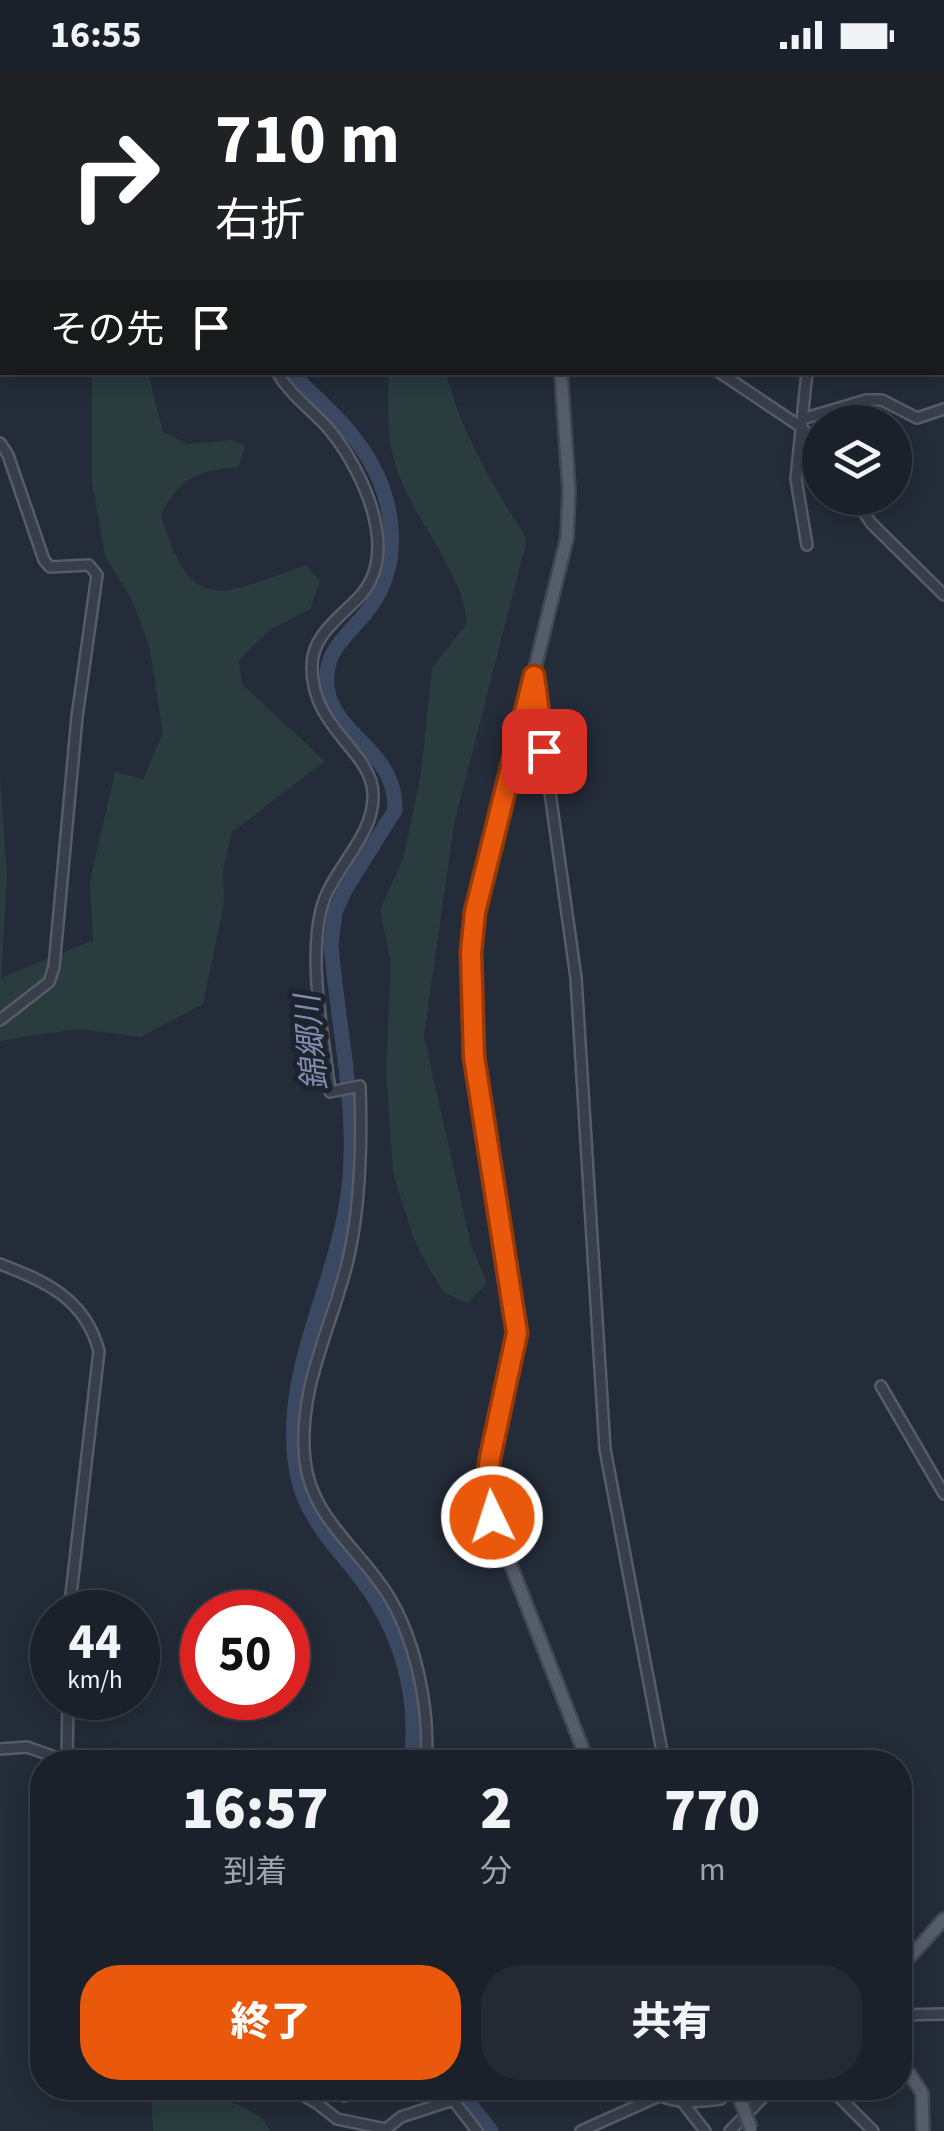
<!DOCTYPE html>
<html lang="ja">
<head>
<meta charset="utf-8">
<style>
  body { margin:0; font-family:"Source Sans 3","Noto Sans JP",sans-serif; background:#242933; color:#f1f3f6; height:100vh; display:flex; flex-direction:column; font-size:38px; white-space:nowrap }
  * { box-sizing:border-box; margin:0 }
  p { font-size:32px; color:#a0a3a9 }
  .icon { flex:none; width:55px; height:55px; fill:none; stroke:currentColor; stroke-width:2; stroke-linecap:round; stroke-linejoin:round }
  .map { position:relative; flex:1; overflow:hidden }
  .sheet { position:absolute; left:30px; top:1680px; width:882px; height:350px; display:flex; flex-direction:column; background:#1b212b; border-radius:40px; box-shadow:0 5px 25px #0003,0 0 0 2px #393e47 }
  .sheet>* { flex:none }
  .guide { position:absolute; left:0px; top:0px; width:945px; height:305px; box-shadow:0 5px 25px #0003,0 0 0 2px #393e47; background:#202124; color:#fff; overflow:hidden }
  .fabs { position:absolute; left:802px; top:335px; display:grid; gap:20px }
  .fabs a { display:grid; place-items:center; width:110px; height:110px; border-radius:50%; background:#1b212b; box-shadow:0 5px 25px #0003,0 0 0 2px #393e47; font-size:50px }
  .speed { position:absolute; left:30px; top:1520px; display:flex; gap:20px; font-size:50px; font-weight:700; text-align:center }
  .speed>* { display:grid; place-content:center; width:130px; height:130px; border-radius:50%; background:#1b212b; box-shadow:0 5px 25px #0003,0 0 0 2px #393e47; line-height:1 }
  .speed small { font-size:25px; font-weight:400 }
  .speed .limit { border:15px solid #d22; background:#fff; color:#111 }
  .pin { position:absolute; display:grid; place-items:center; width:85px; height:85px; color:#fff; margin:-42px; border-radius:20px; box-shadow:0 5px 15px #0006 }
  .me { position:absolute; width:110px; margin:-55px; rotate:356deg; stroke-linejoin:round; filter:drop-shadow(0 0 8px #0008) }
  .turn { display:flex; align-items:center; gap:35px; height:210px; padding:0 50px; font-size:45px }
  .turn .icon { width:130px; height:130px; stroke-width:2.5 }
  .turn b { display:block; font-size:70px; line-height:85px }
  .then { display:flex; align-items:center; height:95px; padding:0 50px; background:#0003; gap:20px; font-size:38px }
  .eta { display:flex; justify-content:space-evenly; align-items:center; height:170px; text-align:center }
  .eta b { font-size:60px; font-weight:800; line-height:70px }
  .action { display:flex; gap:20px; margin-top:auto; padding:20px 50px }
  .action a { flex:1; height:115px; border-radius:40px; background:#ea580c; color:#fff; font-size:40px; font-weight:800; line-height:115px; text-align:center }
  .action a+a { background:#242933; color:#f1f3f6 }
  .status { display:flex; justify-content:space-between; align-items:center; height:70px; padding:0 50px; background:#1b212b; direction:ltr }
  .status svg { height:28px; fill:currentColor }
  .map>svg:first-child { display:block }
  .green { fill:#2a3c3e }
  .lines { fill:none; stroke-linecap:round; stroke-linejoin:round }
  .river { stroke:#3b4861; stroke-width:15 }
  .minor-tunnel { stroke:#39414e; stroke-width:9; stroke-dasharray:9 4.5; stroke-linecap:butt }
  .minor-casing { stroke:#565c68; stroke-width:14 }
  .major-casing { stroke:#414753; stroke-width:16 }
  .minor { stroke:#383e4a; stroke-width:9 }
  .major { stroke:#565d6a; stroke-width:11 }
  .major-bridge-casing { stroke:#414753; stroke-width:16; stroke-linecap:butt }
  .major-bridge { stroke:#565d6a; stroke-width:11 }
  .route-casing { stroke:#983908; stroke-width:25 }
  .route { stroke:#ea580c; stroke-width:18 }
  .labels { text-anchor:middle; stroke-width:10; stroke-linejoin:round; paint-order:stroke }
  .water-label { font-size:32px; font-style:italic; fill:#7d8dab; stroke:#1d232f }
</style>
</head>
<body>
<div class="status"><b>16:55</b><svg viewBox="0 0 49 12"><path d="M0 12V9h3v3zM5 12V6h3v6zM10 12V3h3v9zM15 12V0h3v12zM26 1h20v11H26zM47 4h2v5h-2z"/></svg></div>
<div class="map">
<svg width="944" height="2061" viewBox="0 0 944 2061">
  <rect width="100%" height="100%" fill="#242c39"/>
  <path class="green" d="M92,303h56l15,59 25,12 44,-4 13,6 -6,21c-41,3 -60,11 -78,48 30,103 61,80 145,50l14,16 -10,28 -40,21 -31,30 3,24 83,77 -93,71 -9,38 1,34 -21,100 -62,33 -65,-8 -76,12v-265l7,101 -6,101 92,-38 -3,-59 25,-109 28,7 20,-46 -14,-88 -17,-45 -27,-44 -13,-73z
    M388,303h58c15,60 48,114 81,166l-73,285 -30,212 47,209 16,38 -19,20 -24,-10 -14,-23 -16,-30 -21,-67 -7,-104 5,-106 -11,-53 23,-51 18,-86 11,-105 35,-45c-4,-51 -54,-104 -71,-156 -10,-29 -7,-64 -8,-94z
    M151,2018h61c16,19 45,17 58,43h-117z"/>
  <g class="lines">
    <path class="river" d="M180,0l1,2
      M291,302c21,23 46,43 64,67 40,52 53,124 9,176 -20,24 -40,37 -37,71 5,50 70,63 68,124l-50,80 -10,22 -4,32c6,78 27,163 18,242 -10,99 -75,194 -50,296 9,35 34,62 56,89 44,54 65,122 56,191
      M457,2018l34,43"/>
    <path class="minor-tunnel" d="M721,2029l26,-11"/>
    <defs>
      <path id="minor" d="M33,0l2,2
        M164,0l1,2
        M764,0l2,2
        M668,2l5,-2
        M812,2l5,-2
        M0,52l2,3
        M277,302c13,23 34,37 51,56 33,39 73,121 33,167 -20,22 -50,40 -49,73 0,61 60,83 61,126 2,43 -42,75 -52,116 -13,56 3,125 9,182l30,-6c2,57 1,118 -12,174 -16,67 -51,129 -43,200 6,60 58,91 86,140 26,46 39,111 35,162
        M719,302l82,55 19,20
        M802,349l64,-19h16l35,18 27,-9
        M0,373l8,12 36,105 6,7 39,-2 8,10 -20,142 -23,250 -5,15 -49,38
        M855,428l16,25 73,72
        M807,475l-11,-66 11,-107
        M534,608l42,300 29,471 59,313
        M0,1194c47,18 85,35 99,87l-30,261
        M881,1316l63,108
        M0,1679l27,-2 42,15
        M67,1692l1,-64
        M900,1945l44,-1
        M291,2018l27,16
        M444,2018l33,43
        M646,2018c27,17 44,15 75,11
        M830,2018l43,43
        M344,2026l-10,-7 -14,2 -2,13 19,15 49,10 15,-12 52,-17
        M684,2034l21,27
        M581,2061l78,-35
        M730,2061l42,-43"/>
      <path id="major" d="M521,0l1,2
        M561,302l8,118 -2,48 -92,374 -4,41 3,104 43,276 -28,125 -3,30 6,29 96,245
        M900,1898l44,-49
        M900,1989l22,34 1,38
        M735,2018l8,19"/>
    </defs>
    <use href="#minor" class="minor-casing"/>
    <use href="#major" class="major-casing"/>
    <use href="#minor" class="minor"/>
    <use href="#major" class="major"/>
    <defs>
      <path id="major-bridge" d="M743,2037l8,22"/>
    </defs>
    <use href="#major-bridge" class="major-bridge-casing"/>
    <use href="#major-bridge" class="major-bridge"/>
  </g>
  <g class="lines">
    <defs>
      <path id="route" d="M492,1447l-6,-29 4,-30 27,-125 -43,-276 -3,-105 4,-40 59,-236 10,75"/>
    </defs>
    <use href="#route" class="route-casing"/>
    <use href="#route" class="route"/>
  </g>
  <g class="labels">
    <g class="water-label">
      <text transform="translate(311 973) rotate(-95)" y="11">錦郷川</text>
    </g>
  </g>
</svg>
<div class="fabs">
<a><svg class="icon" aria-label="layers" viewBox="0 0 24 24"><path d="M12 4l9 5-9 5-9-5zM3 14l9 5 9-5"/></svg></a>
</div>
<div class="speed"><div>44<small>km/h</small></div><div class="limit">50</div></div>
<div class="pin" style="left:544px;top:681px;background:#d93025"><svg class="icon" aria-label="arrive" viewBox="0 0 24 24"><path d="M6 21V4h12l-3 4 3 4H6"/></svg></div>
<svg class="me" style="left:492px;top:1447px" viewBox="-20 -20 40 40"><circle r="17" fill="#ea580c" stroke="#fff" stroke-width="3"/><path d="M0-11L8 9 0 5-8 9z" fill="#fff"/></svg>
<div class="guide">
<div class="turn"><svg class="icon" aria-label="right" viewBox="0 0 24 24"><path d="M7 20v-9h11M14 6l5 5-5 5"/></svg><div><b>710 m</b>右折</div></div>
<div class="then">その先<svg class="icon" aria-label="arrive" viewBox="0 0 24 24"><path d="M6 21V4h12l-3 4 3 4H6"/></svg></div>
</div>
<section class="sheet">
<div class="eta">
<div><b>16:57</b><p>到着</p></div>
<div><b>2</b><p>分</p></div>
<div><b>770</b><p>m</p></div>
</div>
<div class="action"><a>終了</a><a>共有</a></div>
</section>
</div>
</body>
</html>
